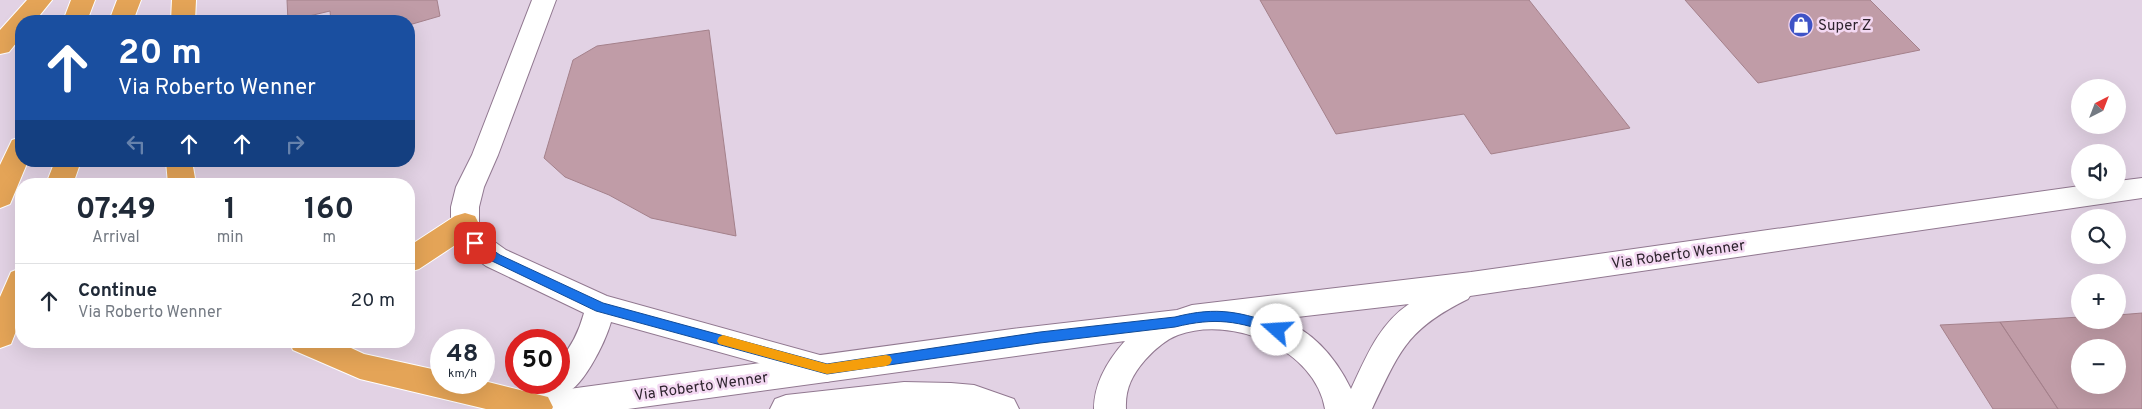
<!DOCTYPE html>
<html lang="en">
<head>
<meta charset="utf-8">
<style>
  body { margin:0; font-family:Overpass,sans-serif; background:#f2f2f3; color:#1f2937; height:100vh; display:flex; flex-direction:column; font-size:19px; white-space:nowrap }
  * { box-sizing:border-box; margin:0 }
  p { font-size:16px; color:#747a83 }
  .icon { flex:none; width:28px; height:28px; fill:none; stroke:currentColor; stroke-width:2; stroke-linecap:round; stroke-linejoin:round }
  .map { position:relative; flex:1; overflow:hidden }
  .panel { position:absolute; left:15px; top:178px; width:400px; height:170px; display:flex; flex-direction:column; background:#fff; border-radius:20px; box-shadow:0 5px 20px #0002 }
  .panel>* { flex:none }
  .top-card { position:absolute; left:15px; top:15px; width:400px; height:152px; border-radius:20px; box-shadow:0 5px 20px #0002; background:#1a4fa0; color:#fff; overflow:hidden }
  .needle { width:32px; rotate:42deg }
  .controls { position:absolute; left:2071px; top:79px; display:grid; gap:10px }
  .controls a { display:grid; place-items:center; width:55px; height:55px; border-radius:50%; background:#fff; box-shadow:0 5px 20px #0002; font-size:25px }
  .speed { position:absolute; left:430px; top:329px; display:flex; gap:10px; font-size:25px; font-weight:700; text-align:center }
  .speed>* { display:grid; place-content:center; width:65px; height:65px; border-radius:50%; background:#fff; box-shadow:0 5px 20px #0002; line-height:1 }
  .speed small { font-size:12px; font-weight:400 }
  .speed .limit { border:8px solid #d22; background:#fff; color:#111 }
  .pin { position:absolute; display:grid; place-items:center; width:42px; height:42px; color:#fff; margin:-21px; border-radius:10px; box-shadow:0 2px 8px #0006 }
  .me { position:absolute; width:55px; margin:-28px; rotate:289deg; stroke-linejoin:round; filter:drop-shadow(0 0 4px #0008) }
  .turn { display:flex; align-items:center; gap:18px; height:105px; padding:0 20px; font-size:22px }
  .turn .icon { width:65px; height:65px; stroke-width:2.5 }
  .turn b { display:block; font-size:35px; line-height:42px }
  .lanes { display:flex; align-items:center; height:48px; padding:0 20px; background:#0003; justify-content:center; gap:25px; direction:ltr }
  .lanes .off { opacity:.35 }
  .eta { display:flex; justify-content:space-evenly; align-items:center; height:85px; text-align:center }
  .eta b { font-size:30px; font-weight:700; line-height:35px }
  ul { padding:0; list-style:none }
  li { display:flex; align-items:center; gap:15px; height:75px; padding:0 20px; border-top:1px solid #e0e1e3 }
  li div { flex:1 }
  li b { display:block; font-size:19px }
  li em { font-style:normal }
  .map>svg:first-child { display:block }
  .industrial { fill:#e2d2e4; fill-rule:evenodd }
  .building { fill:#c09ca7; stroke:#a4818b; fill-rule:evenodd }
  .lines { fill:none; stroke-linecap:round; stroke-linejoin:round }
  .minor-casing { stroke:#917890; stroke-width:2 }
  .secondary-casing { stroke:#917890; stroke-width:2 }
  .trunk-casing { stroke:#fff; stroke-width:2 }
  .minor { fill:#fff; fill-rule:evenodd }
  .secondary { fill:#fff; fill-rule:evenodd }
  .trunk { fill:#e4a457; fill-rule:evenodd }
  .route { fill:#1a73e8; stroke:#114b97 }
  .slow { fill:#f59e0b }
  .labels { text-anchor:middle; stroke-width:5; stroke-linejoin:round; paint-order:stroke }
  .poi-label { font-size:15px; fill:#2e242e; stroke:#f3d8f2; text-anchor:start }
  .street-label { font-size:15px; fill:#2e242e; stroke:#f3d8f2 }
</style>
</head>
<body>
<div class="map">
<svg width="2142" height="409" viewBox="0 0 2142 409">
  <rect width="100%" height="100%" fill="#f3d8f2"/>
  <path class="industrial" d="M0,0h2142v409h-2142zM21,21h388v140h-388zM2080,88h38v37h-38zM2080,152h38v38h-38zM21,184h388v157h-388zM2080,218h38v37h-38zM2080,282h38v38h-38zM441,340h43v42h-43zM516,340h43v42h-43zM2080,348h38v37h-38z"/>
  <path class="building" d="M287,0h150l3,16 -31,9v-4h-78l-1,-10 -42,10z
    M1260,0h269l101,128 -139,26 -27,-40 -128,20z
    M1685,0h185l50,50 -162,33z
    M709,30l27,206 -85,-18 -42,-23 -44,-18 -21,-19 29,-98 24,-14z
    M2142,313v96h-84l-58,-87 80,-5v3h38v-5zM2080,348h38v37h-38z
    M2000,322l58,87h-65l-53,-84z"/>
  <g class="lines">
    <defs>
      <path id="minor" d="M532,0h24l-58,155 -14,32 -5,20v17l6,11 21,15 101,46 231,64 4,9 -4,9 -11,4 -216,-60c-5,18 -30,73 -52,73 -3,0 -8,-2 -11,-3l-4,-10h15v-21c13,-15 20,-30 25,-48l-98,-47 -21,-15 -14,-27v-17l5,-20 16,-32z"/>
      <path id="secondary" d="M2142,178v20l-672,98 -2,3c-61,30 -68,51 -96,110h-47c-10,-60 -93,-94 -147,-74 -13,5 -24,15 -33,25 -13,15 -20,29 -19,49h-32c0,-26 14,-49 31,-68l-497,68h-119l5,-10 11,-4 487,-66 165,-19 15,-5 279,-33 609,-86v4h38v-9zM1409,304c-30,20 -43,53 -58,85 -15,-31 -38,-58 -71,-70z
        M904,382l47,1 23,2 40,14 5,10h-249l5,-10 11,-4z"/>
      <path id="trunk" d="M27,0h25l-17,21h-14v16l-12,15 -9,2v-24z
        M71,0h24l-8,21h-24z
        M117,0h24l-8,21h-24z
        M172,0h24l-1,21h-24z
        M21,137v24h7l-18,43 -10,4v-43l12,-25z
        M55,161h26l-8,23h-27z
        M166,161h26l4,23h-28z
        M465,213l10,3 4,8 -4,8 -56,37 -10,3v-26l46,-30z
        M21,268v50l-10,26 -11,4v-51l11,-25z
        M289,341h47l28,13 77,17v11h43v-1l64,16 5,10 -1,2h-66l-126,-30 -67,-29z"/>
    </defs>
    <use href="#minor" class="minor-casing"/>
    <use href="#secondary" class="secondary-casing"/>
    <use href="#trunk" class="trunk-casing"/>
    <use href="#minor" class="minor"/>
    <use href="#secondary" class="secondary"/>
    <use href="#trunk" class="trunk"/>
  </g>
  <path class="route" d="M475,238l25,17 103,48 224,61 213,-32 135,-15c43,-11 66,-5 106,9l2,4 -2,3 -4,2c-39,-14 -61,-18 -102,-8l-135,16 -213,31 -231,-63 -104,-50 -22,-15 -1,-3 1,-4z"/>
  <path class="slow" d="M723,335l104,29 59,-9 4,1 2,4 -2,4 -4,2 -59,8 -108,-30 -2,-3 2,-4z"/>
  <defs>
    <symbol id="shop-disc" viewBox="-11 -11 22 22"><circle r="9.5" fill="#3e53c6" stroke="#f3d8f2"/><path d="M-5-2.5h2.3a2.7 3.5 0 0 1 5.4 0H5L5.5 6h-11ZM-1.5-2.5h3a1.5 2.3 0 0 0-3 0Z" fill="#fff"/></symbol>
  </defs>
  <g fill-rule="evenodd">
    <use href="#shop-disc" x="1787" y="11" width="28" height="28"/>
  </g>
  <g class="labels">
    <g class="poi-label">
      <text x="1818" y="30">Super Z</text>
    </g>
    <g class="street-label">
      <text transform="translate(1678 254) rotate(-8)" y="5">Via Roberto Wenner</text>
      <text transform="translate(701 386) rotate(-8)" y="5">Via Roberto Wenner</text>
    </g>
  </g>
</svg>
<div class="controls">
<a><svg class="needle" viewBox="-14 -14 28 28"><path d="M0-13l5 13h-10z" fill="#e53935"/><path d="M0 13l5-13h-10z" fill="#747a83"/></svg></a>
<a><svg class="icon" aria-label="sound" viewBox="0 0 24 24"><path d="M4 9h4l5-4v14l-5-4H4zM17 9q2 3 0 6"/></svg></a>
<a><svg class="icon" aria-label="search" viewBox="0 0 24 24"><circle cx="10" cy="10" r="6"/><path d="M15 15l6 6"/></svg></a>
<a>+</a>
<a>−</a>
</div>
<div class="speed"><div>48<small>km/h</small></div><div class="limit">50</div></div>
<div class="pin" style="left:475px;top:243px;background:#d93025"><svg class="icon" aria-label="arrive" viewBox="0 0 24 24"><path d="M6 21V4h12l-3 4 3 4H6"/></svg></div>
<svg class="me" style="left:1277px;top:330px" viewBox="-20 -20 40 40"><circle r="19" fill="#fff"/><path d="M0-13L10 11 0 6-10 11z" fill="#1a73e8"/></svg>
<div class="top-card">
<div class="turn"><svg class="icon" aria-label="ahead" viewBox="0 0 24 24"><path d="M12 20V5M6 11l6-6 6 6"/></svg><div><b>20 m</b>Via Roberto Wenner</div></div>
<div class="lanes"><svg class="icon off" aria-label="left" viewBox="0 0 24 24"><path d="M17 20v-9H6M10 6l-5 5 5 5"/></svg><svg class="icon" aria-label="ahead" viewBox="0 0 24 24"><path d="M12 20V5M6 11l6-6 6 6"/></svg><svg class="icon" aria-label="ahead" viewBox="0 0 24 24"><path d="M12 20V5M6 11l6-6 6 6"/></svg><svg class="icon off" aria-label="right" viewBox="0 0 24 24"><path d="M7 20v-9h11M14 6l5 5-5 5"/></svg></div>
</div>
<section class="panel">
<div class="eta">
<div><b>07:49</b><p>Arrival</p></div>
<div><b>1</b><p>min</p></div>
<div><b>160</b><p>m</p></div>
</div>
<ul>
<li><svg class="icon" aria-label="ahead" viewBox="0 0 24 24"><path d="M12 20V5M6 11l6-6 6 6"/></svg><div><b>Continue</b><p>Via Roberto Wenner</p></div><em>20 m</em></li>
</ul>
</section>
</div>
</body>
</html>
